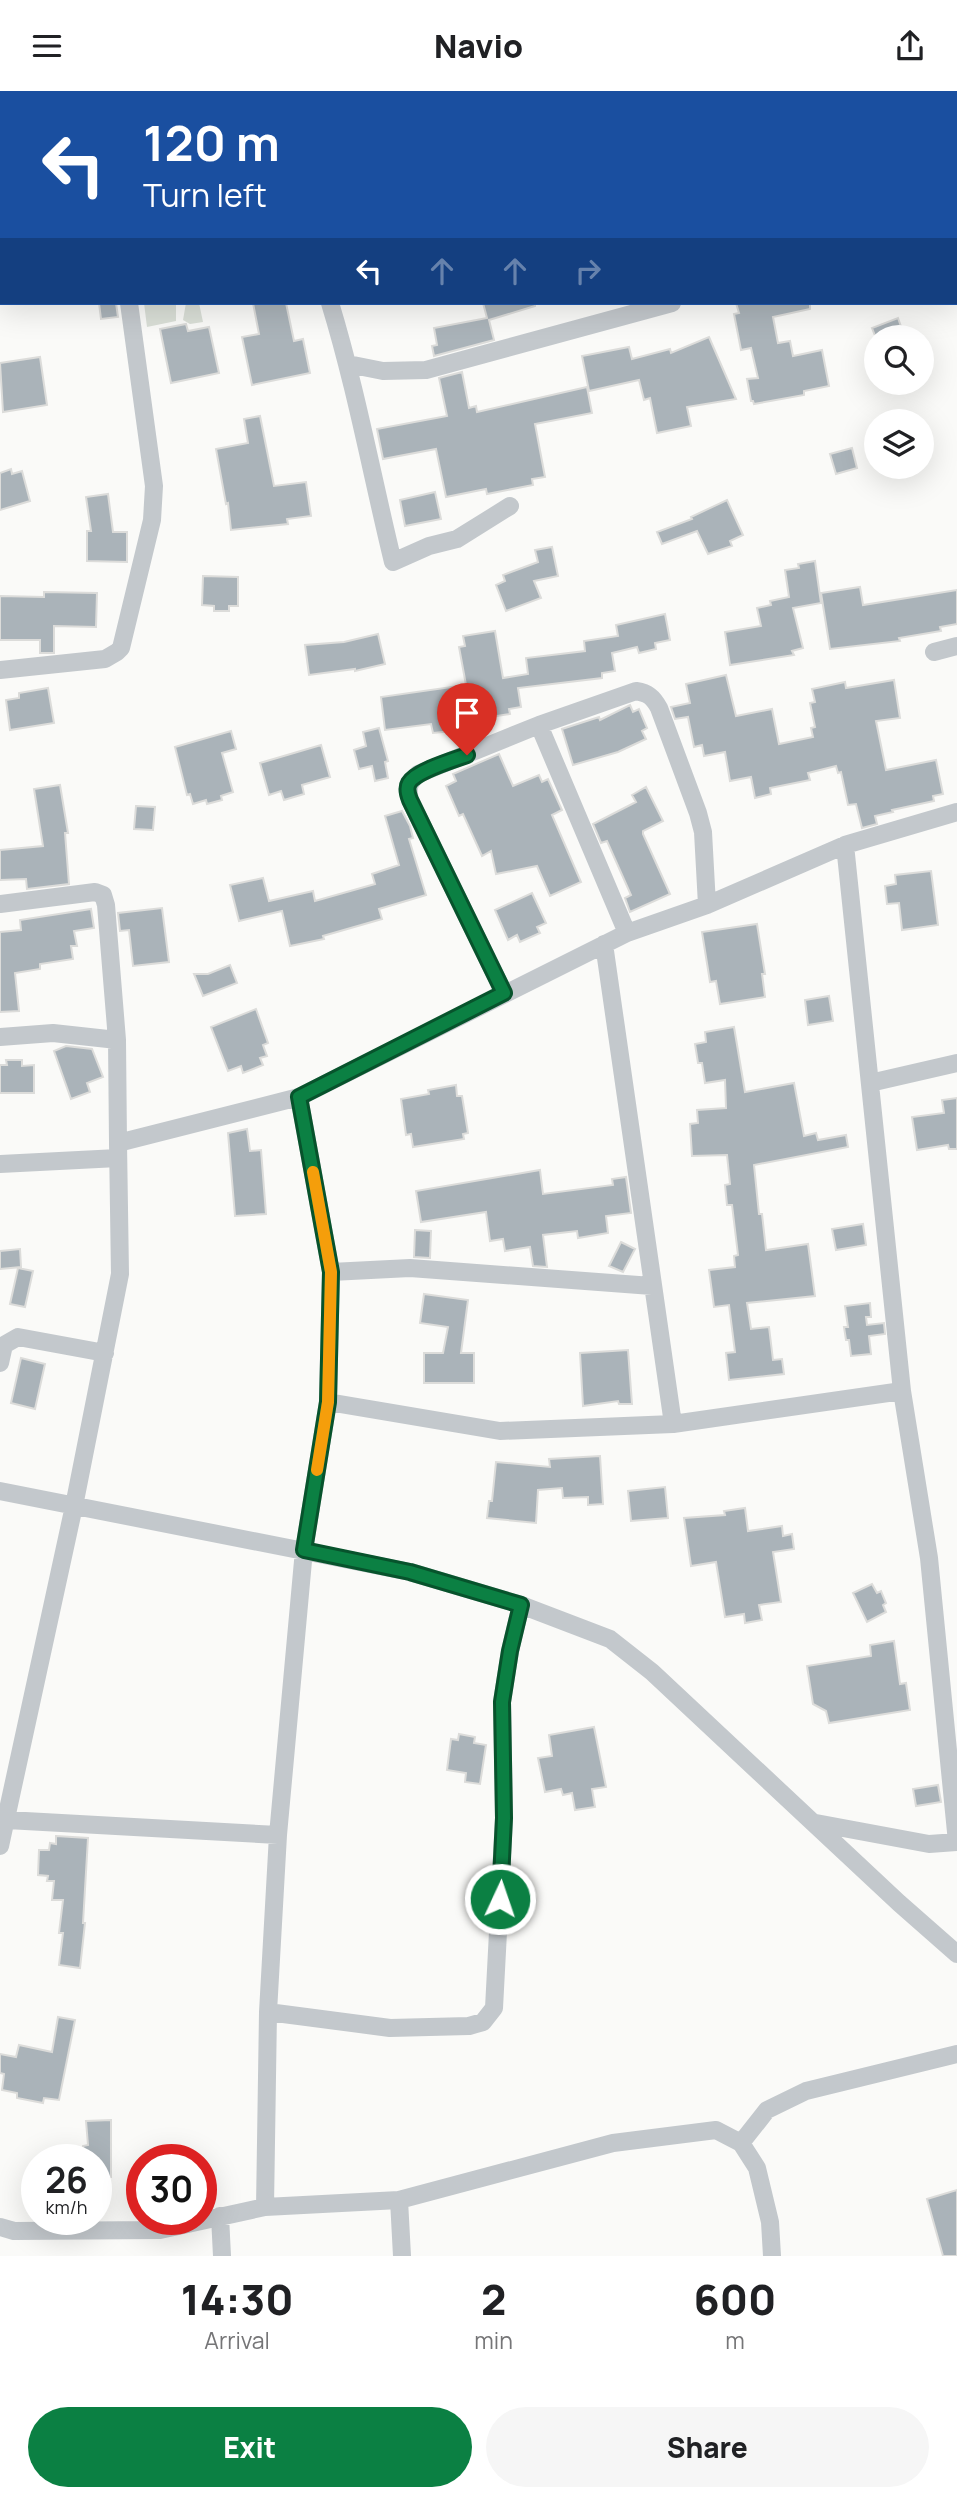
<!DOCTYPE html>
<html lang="en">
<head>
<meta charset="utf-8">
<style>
  body { margin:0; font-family:Manrope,sans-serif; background:#f6f6f6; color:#202124; height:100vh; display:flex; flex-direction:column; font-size:26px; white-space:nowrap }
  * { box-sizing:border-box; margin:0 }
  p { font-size:23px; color:#757577 }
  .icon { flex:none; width:38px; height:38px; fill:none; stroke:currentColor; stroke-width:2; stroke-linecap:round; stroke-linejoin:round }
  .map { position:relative; height:2165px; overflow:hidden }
  .side { display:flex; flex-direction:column; background:#fff; flex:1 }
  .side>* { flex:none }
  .guide { position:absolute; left:0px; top:0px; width:957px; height:214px; box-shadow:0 7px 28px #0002; background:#1a4fa0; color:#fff; overflow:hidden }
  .controls { position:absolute; left:864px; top:234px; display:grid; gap:14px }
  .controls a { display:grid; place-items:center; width:70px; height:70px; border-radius:50%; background:#fff; box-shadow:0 7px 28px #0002; font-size:35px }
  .speed { position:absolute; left:21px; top:2053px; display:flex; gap:14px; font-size:35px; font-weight:700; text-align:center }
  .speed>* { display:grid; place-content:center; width:91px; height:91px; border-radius:50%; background:#fff; box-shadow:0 7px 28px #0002; line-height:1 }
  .speed small { font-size:18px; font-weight:400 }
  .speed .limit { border:10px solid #d22; background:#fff; color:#111 }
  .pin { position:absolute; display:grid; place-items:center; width:60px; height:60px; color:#fff; margin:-72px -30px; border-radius:50% 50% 50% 0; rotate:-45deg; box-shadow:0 0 7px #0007 }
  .pin .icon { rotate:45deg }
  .me { position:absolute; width:77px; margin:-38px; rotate:3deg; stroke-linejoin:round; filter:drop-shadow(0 0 5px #0008) }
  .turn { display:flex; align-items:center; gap:24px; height:147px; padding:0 28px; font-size:32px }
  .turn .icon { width:91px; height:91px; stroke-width:2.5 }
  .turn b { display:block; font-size:49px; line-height:60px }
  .lanes { display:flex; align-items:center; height:66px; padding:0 28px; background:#0003; justify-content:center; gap:35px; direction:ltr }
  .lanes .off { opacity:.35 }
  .eta { display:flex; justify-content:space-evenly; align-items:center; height:119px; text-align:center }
  .eta b { font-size:42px; font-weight:800; line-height:49px }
  .cta { display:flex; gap:14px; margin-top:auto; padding:14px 28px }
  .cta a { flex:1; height:80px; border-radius:42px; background:#0b8043; color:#fff; font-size:28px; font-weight:800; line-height:80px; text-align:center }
  .cta a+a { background:#f6f6f6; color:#202124 }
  header { display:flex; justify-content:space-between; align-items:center; height:91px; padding:0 28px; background:#fff; font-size:32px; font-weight:800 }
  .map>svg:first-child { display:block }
  .green { fill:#dadfd7 }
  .building { fill:#aab3b9; stroke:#dcdcda; stroke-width:2 }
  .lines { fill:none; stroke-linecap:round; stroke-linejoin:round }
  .minor { stroke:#c3c8cc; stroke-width:18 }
  .route-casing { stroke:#07532c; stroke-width:18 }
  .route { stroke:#0b8043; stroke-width:12 }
  .slow { stroke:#f59e0b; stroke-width:12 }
</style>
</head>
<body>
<header><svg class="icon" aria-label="menu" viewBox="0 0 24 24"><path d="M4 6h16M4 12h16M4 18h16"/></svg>Navio<svg class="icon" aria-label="share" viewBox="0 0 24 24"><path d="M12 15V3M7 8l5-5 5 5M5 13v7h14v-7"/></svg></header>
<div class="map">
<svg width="957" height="2165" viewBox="0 0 957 2165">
  <rect width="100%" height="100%" fill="#fafaf8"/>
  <path class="green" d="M144,212h32v18l-29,6z
    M186,212h13l4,19 -13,2 -7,-4z"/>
  <path class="building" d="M99,212h17l2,14 -17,2z
    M253,212h33l8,38 9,-2 7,34 -58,12 -10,-48 17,-3z
    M483,212h52v3l-46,14 5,20 -60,16 -2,-10 5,-1 -3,-17 53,-10z
    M736,212h74v6l-37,8 5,26 12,-2 3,15 29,-6 7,36 -25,5v4l-50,9 -1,-3h-2l-4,-22 11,-1 -7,-30 -10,2 -7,-36 5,-1z
    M898,227l7,20h-29l-4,-10z
    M186,233l2,7 21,-4 10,46 -48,10 -11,-54z
    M709,246l27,62 -49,8 4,19 -34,7 -7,-35 -6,2 -5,-20 -50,11 -7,-35 47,-9 3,12 38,-10 1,4z
    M40,266l7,48 -44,7 -3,-49z
    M462,281l7,36 7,-2 1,6 110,-25 5,26 -57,11 10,53 -13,2 1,6 -46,9 -1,-5 -40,8 -10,-48 -53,10 -6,-30 70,-13 -8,-38z
    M260,325l14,70 32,-4 5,34 -24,3 1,5 -57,6 -3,-27 -2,1 -10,-55 32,-6 -4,-24z
    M852,357l5,20 -21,6 -6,-20z
    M11,378l1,5 10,-3 8,30 -30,9v-37z
    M435,401l6,27 -36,7 -5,-26z
    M108,403l5,38h14v30l-40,-1v-30h4l-5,-34z
    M727,409l16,35 -13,6 2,5 -24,8 -11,-23 -35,13 -5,-12 35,-13 -1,-2z
    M552,456l6,29 -24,5 7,17 -35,13 -10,-26 9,-4 -2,-6 35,-13 -3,-12z
    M815,470l6,42 -28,5 10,40 -11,3 2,4 -64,10 -5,-33 36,-6 -4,-18 14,-3 -1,-4 19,-4 -4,-27 14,-2 -1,-4z
    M203,485l35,1v29h-9v5h-15v-5l-12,-1z
    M860,496l3,18 94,-15v34l-17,3 1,4 -42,7 1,3 -70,8 -9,-56z
    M44,501l53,1 -1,34 -42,-1v27h-14v-13h-40v-44l44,1z
    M665,523l5,26 -15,3 1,6 -17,4 -2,-6 -25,6 3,18 -13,2v5l-84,10 3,19 -12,2 1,5 -34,5 1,4 -25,3 1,5 -20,2 -2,-9 -46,6 -4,-33 85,-12 -7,-38 6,-1 -2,-10 32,-5 8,47 25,-4 -2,-16 59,-7 -1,-10 34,-5 -2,-11z
    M378,543l7,30 -30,7v-2l-46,6 -4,-30 39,-3z
    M726,584l10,41 36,-7 7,35 34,-7 -2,-9 4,-1 -5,-24 5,-1 -3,-13 33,-7 1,6 48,-8 6,38 -24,3 10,49 50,-10 7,34 -10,2 1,5 -42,9 1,2 -18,4 2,8 -15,4 -6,-24 -8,1 -7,-33 -3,1 -2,-7 -28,7 2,7 -40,8 1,6 -16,4 -4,-21 -21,4 -5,-29 -21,4 -2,-11 -8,2 -6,-30 -13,2 -4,-12 19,-4 -4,-19z
    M48,597l6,35 -44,7 -4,-30 13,-2v-5z
    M630,614l3,7 6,-3 8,19 -5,3 4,8 -28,13 -45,13 -11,-36 37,-12 1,3z
    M379,637l9,33 -3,1 3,16 -13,3 -3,-15 -13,3 -5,-19 12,-4 -3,-14z
    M231,640l5,18 -14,4 11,39 -12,4 1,4 -15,4 -1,-4 -13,4 -3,-10 -3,1 -12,-48z
    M321,654l9,32 -28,8 2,9 -20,6 -3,-9 -12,4 -9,-32z
    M499,663l14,32 26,-11 3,7 6,-3 14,31 -10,5 29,67 -31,14 -13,-30 -41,8 -5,-23 -9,5 -19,-42 -4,2 -13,-30 10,-5 -3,-7z
    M60,694l8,48h-3l4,51 -42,5 -1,-10 -26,1v-30l43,-4 -9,-57z
    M646,696l17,34 -20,10v3l27,60 -40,18 -5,-14 6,-3 -24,-54 -6,2 -8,-19 43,-22 -4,-7z
    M136,715l19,1 -2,23 -19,-1z
    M402,720l8,15 3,12 -4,1 17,56 -47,14 3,10 -59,17 1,3 -34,7 -8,-35 -43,10 -9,-36 33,-7 6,23 44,-10 2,10 60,-17 -3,-10 27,-9 -14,-49z
    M931,780l7,54 -36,5 -3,-27 -12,1 -2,-18 11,-2 -1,-9z
    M532,802l14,30 -9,4 3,6 -20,9 -3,-7 -9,5 -13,-30z
    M162,817l7,54 -36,4 -4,-36 -9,1 -2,-18z
    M91,818l3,19 -20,3 3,15h-6l2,13 -33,5v5l-25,4 4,38 -19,1v-80l21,-2 -1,-10z
    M757,833l8,50h-3l3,23 -45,7 -4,-23 -6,1 -8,-50z
    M230,874l7,18 -34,13 -9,-22h14z
    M829,905l4,25 -25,4 -3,-25z
    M256,918l12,34 -5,2 4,11 -7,2 3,7 -20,8 -2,-7 -13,5 -17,-44z
    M734,936l11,65 49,-9 10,53 12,-3 2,7 28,-5 2,12 -94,18 5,49h3l4,36 42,-6 7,52 -68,7 4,26 18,-2 4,33 9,-1 2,15 -55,6 -3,-27 9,-1 -6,-47 -15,2 -5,-37 26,-3 -1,-11 4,-1 -6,-50h-5l-2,-20 5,-1 -3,-29 -35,1 -2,-32 8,-1 -1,-13 29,-2 -1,-28 -20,3 -3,-20h-4l-3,-19 11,-2 -1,-10z
    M66,955l26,3 11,28 -16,6 3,9 -19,7 -17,-48z
    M6,969h16v6l12,-1v28h-34v-28h7z
    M456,994l1,11h5l6,37 -5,1 1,5 -51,8 -2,-13 -5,1 -5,-36 28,-5 -1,-4z
    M957,1007v51h-8l-1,-4 -31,5 -5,-33 32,-4 -2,-13z
    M247,1038l3,22 11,-1 5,64 -31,2 -7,-83z
    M540,1079l3,24 70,-9 -1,-6 14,-2 5,36 -25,3 2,17 -30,5 -1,-7 -34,4 4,32 -14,-1 -3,-19 -25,4 -2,-12 -13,2 -4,-29 -65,10 -5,-31z
    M863,1133l3,21 -30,5 -4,-21z
    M415,1139l16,1 -1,27 -16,-1z
    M621,1151l14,7 -12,23 -14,-6z
    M20,1158l1,18 -21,2v-18z
    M18,1177l15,3 -8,36 -15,-3z
    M424,1203l44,6 -7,53h13v30h-50v-30h19l5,-26 -28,-4z
    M870,1212l1,14h-5l1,8 17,-2 1,11 -16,2 2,18 -20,2 -2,-16h-3l-2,-13h4l-3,-21z
    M628,1259l4,54h-13l-1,-3 -35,5 -3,-53z
    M21,1267l24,6 -10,45 -24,-6z
    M600,1365l3,48 -15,1v-8l-25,1 -1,-10 -24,2 -2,33 -49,-5 2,-17h3l4,-39 54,5 -1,-8z
    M665,1396l3,31 -37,3 -3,-30z
    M745,1417l3,23 34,-5 1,10 9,-2 2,15 -21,3 8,50 -22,3 3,15 -17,3 -1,-9 -19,3 -9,-55 -25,4 -7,-48 41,-3 -1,-4z
    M872,1493l5,9 4,-2 5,12 -3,2 3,7 -19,10 -14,-29z
    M894,1550l6,43 6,-1 4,27 -81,13 -3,-12 -13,-7 -6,-38 64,-10 -1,-11z
    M594,1636l12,60 -14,2 3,18 -20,3 -3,-17 -9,2 -2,-6 -16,3 -7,-34 14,-2 -3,-21z
    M459,1643l16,3 -1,6 12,2 -6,39 -15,-2 1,-9 -19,-3 4,-31 7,1z
    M938,1694l3,17 -25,4 -3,-17z
    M56,1745l32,2 -5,85h2l-5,45 -21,-3 4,-32h-4l4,-33h-11l2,-19h-7l1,-5 -10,-1 1,-25h10l1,-7 6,1z
    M58,1926l17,3 -16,80 -15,-2 -1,5 -26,-5v-5l-15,-3 2,-16 -4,-1v-19l16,3 3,-12 33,7z
    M111,2029v57h-15v-18h-12l-1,-13 5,-1 -2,-24z
    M957,2099v66h-14l-16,-57z"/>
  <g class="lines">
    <path class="minor" d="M124,0l1,2
      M721,2l4,-2
      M0,186h2
      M330,212c26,85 42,173 63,259l36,-16 28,-7 53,-33
      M348,273l35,7 43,-1 246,-67
      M934,561l23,-6
      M0,579l105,-11 12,-7 4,-4 31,-128 2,-34 -25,-183
      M539,634l88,208
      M845,754l57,546 27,167 28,284
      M0,813l95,-12 8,3 3,10 11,135 1,103
      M604,853l69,480
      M504,902l-94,-193c-3,-13 -1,-17 8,-26l121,-49 97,-34c12,2 17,6 23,17l39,105 5,19 4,73
      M0,946l53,-4 64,7
      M870,992l87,-20
      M0,1073l118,-6
      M331,1181l79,-4 242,18
      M0,1272l4,-18 14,-8 87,16
      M328,1311l172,29 173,-7 229,-33
      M0,1400l410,81 111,33 89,34 42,33 247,231 58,51
      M7,1729l271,15
      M816,1732l113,21 28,-2
      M0,1755l74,-340 46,-232 -2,-131 181,-46 328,-164 80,-28 138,-60 112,-33
      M268,1921l122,16 79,-2 14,-4 11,-14 10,-190 -2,-116 8,-51 11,-46
      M741,2052l26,-33 39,-19 151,-37
      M399,2109l3,56
      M265,2116l3,-195 10,-177 26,-285 24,-148 3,-130 -32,-175
      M220,2125l2,40
      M0,2136l14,4 146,-1 105,-23 134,-7 214,-57 103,-13 25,13 16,25 13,54 2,34"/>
  </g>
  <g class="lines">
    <defs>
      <path id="route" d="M467,664c-14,5 -51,16 -58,28 -3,5 -1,12 1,17l94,193 -205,104 32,175 -3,130 -24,148 106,22 111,33 -11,46 -8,51 2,116 -4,81"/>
    </defs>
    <use href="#route" class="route-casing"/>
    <use href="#route" class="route"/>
    <path class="slow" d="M313,1081l18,100 -3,130 -11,68"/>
  </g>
</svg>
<div class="controls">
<a><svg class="icon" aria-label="search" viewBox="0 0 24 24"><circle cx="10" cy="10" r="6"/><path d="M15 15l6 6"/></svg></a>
<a><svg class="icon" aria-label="layers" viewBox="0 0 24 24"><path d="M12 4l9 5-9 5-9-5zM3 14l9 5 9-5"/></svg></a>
</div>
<div class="speed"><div>26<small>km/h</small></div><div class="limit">30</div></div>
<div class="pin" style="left:467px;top:664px;background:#d93025"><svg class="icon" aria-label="arrive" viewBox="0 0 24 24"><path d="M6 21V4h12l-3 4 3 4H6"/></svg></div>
<svg class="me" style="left:500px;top:1808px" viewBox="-20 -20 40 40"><circle r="17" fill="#0b8043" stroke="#fff" stroke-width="3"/><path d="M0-11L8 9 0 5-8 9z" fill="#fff"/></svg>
<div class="guide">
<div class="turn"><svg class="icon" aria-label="left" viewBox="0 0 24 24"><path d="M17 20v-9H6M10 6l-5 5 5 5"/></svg><div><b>120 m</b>Turn left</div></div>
<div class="lanes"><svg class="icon" aria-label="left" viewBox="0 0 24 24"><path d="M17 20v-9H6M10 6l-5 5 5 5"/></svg><svg class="icon off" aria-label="ahead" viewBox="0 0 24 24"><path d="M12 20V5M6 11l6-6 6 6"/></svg><svg class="icon off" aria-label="ahead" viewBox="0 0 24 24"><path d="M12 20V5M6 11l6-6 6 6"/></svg><svg class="icon off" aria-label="right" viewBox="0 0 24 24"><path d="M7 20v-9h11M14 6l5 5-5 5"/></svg></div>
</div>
</div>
<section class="side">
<div class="eta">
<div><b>14:30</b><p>Arrival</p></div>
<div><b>2</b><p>min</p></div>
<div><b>600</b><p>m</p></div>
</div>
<div class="cta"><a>Exit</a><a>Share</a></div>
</section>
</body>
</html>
